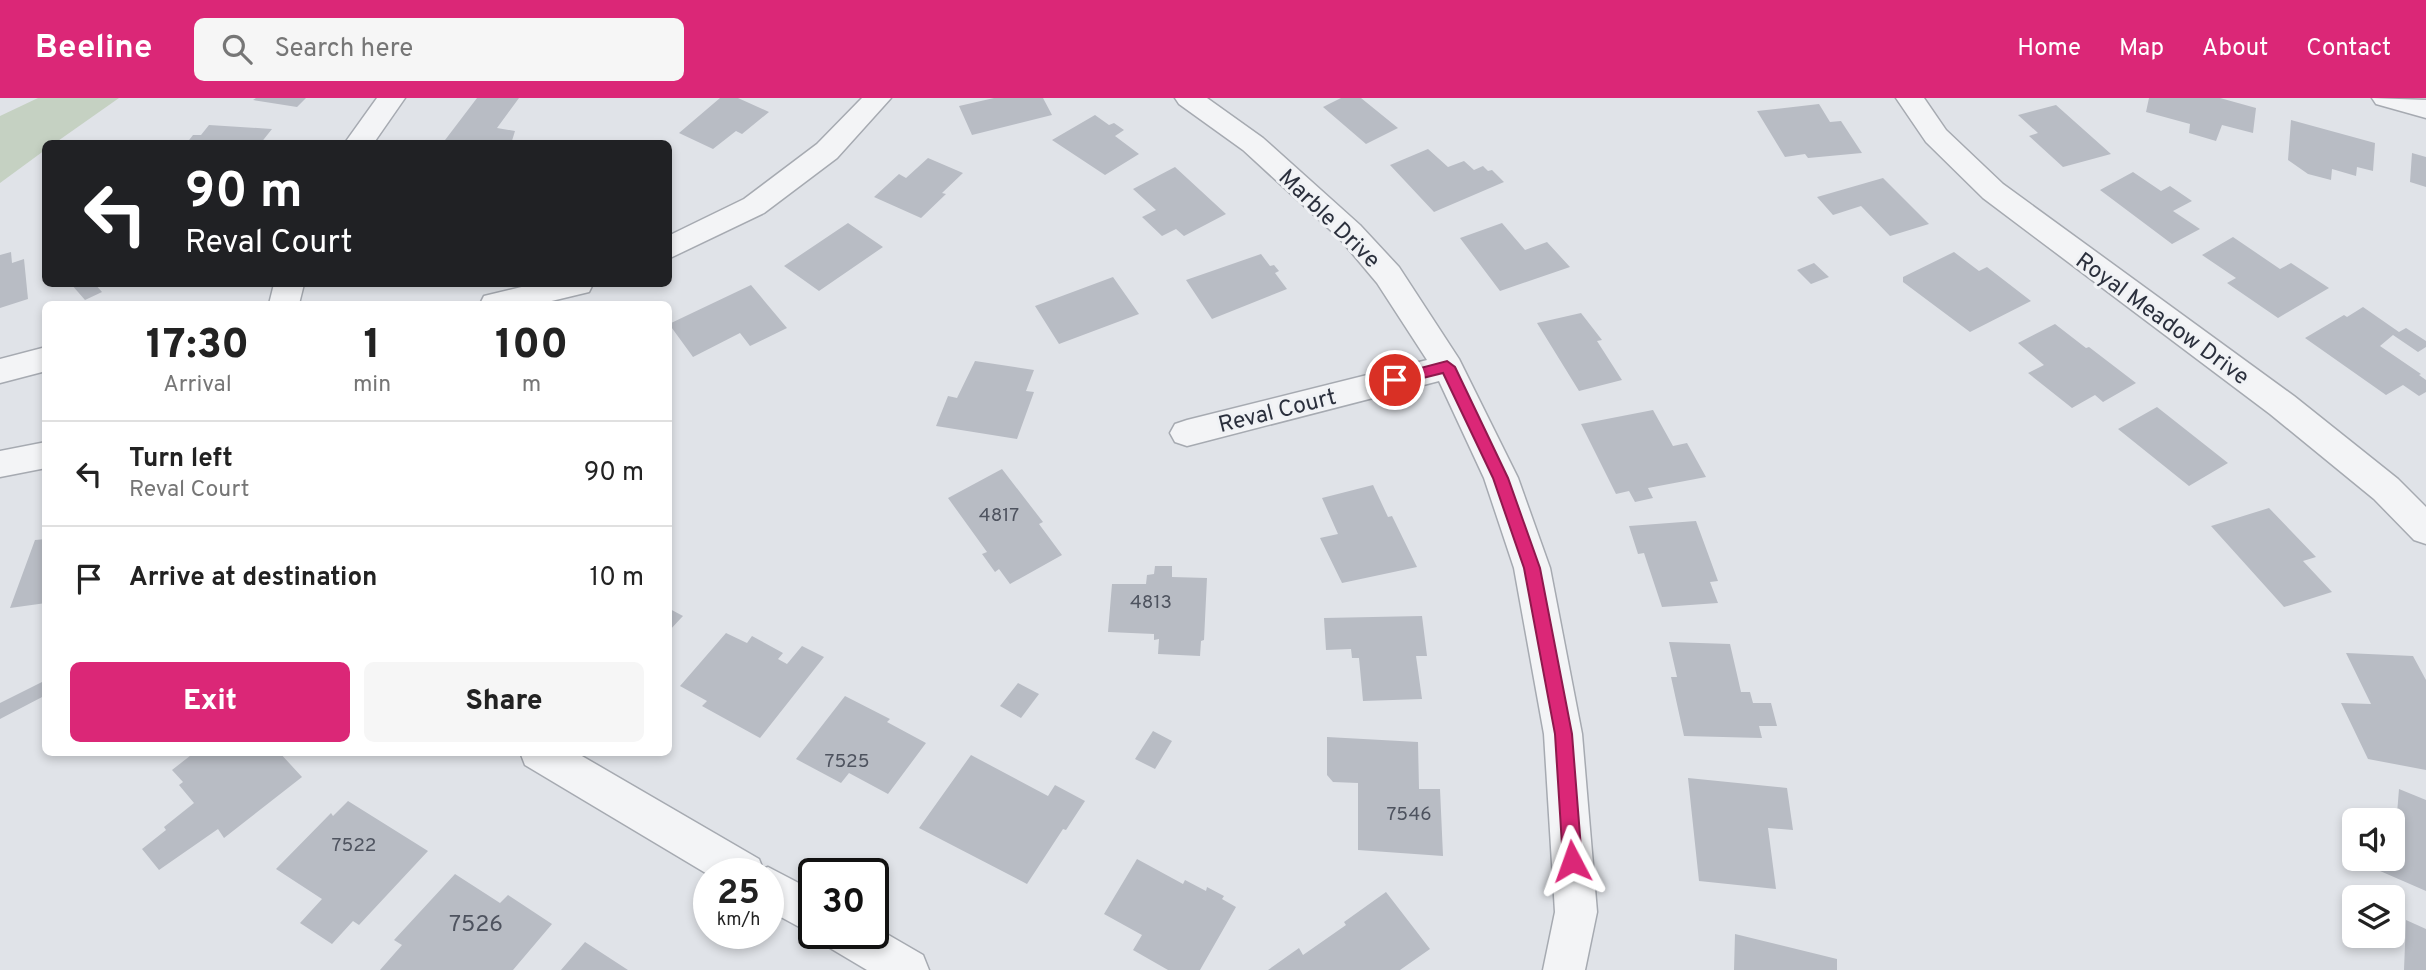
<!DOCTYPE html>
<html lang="en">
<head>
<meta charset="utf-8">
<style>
  body { margin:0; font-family:Overpass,sans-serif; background:#f6f6f6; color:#222; height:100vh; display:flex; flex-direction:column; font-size:26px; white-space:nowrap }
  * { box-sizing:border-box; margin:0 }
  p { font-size:23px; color:#767676 }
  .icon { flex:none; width:38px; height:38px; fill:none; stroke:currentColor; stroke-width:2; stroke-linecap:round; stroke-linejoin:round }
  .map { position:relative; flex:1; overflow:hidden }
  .details { position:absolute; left:42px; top:203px; width:630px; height:455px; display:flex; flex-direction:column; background:#fff; border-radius:10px; box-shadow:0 4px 10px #0003 }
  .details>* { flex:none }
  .banner { position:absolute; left:42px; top:42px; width:630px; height:147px; border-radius:10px; box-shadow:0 4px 10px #0003; background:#202124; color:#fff; overflow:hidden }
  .buttons { position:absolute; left:2342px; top:710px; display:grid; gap:14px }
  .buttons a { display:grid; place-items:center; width:63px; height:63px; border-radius:10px; background:#fff; box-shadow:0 4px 10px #0003; font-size:35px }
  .speed { position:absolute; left:693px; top:760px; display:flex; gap:14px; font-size:35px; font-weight:700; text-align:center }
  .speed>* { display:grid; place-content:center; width:91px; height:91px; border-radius:50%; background:#fff; box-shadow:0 4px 10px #0003; line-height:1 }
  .speed small { font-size:18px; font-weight:400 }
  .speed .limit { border:4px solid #111; border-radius:10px; background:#fff; color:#111 }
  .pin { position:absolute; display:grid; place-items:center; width:60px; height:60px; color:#fff; margin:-30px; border:4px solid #fff; border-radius:50%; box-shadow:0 2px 7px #0007 }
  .me { position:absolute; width:77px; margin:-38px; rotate:356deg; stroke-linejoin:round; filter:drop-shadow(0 0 5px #0008) }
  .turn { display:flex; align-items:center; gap:24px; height:147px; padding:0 28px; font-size:32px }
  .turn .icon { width:91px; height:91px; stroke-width:2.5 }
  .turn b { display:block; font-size:49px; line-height:60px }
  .eta { display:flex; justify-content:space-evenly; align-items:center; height:119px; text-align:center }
  .eta b { font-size:42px; font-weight:800; line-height:49px }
  .action { display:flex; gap:14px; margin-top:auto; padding:14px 28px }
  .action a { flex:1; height:80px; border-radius:10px; background:#db2777; color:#fff; font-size:28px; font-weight:800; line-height:80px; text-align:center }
  .action a+a { background:#f6f6f6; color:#222 }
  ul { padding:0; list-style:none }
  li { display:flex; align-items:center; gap:21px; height:105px; padding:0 28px; border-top:2px solid #e0e0e0 }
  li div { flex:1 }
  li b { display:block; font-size:26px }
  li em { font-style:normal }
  header { display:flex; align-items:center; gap:42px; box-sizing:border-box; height:98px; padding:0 35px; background:#db2777; color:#fff }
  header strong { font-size:33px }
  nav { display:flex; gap:38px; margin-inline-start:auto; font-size:24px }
  .search { width:490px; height:63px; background:#f6f6f6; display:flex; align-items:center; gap:18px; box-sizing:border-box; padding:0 24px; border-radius:10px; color:#767676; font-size:26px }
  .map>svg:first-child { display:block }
  .green { fill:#c5d1c2 }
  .building { fill:#b8bcc4 }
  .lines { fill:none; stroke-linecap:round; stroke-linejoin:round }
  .minor-casing { stroke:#a6aab1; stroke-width:3 }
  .minor { fill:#f3f4f6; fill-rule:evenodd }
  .route { fill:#db2777; stroke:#8e194d; stroke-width:2 }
  .labels { text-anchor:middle; stroke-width:6; stroke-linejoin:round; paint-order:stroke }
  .number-label { font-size:19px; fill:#4e535f }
  .street-label { font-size:23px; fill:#2b303d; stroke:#f0f2f5 }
  .near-number-label { font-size:23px; fill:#4e535f }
</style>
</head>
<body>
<header>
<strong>Beeline</strong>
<div class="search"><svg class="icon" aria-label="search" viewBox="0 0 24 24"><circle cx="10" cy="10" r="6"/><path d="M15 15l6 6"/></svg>Search here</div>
<nav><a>Home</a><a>Map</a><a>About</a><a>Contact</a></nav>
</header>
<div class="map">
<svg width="2426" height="872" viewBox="0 0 2426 872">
  <rect width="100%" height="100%" fill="#e0e3e8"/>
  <path class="green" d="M38,0h81l-64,45 -9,1 -1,6 -45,33v-67z"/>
  <path class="building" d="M256,0h50l-9,9 -44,-7z
    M477,0h42l-22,30 18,3 -4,13h-69z
    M720,0h18l31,14 -27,22 -6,-3 -23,18 -34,-16z
    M994,0h49l9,17 -80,20 -13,-29z
    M1341,0h20l37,30 -32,16 -43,-37z
    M2149,0h71l36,10 -3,25 -31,-8 -6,16 -27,-8 1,-9 -44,-12z
    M1819,6l11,18 11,-1 21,32 -54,5 -3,-4 -20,3 -28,-46z
    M2056,7l55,49 -48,13 -34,-31 9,-3 -20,-18z
    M1095,17l14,10 5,-2 10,7 -9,6 24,18 -34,21 -53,-35z
    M2291,22l84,23 -2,28 -16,-4 -1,9 -24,-7 -1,11 -23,-6 -20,-14z
    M209,27l63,4 -12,15h-74l7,-9h8z
    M1428,51l20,18 16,-6 10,9 9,-4 5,5 4,-1 12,12 -70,30 -44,-47z
    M2412,55l14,4v30l-16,-5z
    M928,60l35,15 -21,20 4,1 -25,24 -47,-21 25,-23 7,4z
    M1175,69l51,47 -42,22 -8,-7 -14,7 -20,-19 14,-7 -23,-21z
    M2133,74l28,19 9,-5 22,15 -19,10 27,18 -28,15 -72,-54z
    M1883,80l46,46 -39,12 -29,-30 -28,9 -16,-18z
    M848,125l35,24 -64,44 -35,-25z
    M1502,125l23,27 22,-8 23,25 -70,24 -40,-53z
    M2233,139l47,32 11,-6 38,25 -51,30 -51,-35 9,-5 -34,-23z
    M11,154l1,11 12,-4 4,40 -28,9v-53z
    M1954,154l25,19 8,-4 44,34 -61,31 -67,-50v-5z
    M1261,156l9,12 4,-1 5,6 -4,2 12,16 -75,30 -26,-39z
    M1814,165l15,14 -18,7 -14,-14z
    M1113,179l26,37 -80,30 -24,-38z
    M71,186h24l7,8 -17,8z
    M751,187l36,43 -37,18 -10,-13 -47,24 -24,-33z
    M2363,209l36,25 7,-4 20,13v6l-8,5 -25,-17 -13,11 41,28 -2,1 7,5v12l-7,4 -16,-11 -17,10 -81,-57 39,-23 3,2z
    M1581,215l21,27 -5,1 25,39 -43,11 -42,-68z
    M2055,226l31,24 3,-1 47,36 -33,19 -8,-7 -23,13 -44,-35 16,-8 -26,-22z
    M975,263l59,9 -8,21 8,1 -17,47 -81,-13 12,-30 9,2z
    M2157,309l71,56 -39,23 -71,-57z
    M1653,312l20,36 14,-3 19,34 -58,11 5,10 -18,4 -6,-11 -13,3 -35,-70z
    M1002,371l41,53 -4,2 23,31 -52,29 -11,-15 -4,3 -13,-18 5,-2 -39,-54z
    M1373,387l15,32 4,-1 25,51 -75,16 -22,-45 18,-4 -16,-36z
    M2269,410l47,49 -13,4 29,31 -48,15 -73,-81z
    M1696,423l22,60 -8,1 8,21 -56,4 -18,-54 -6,1 -9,-28z
    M46,441v64l-36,5 25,-68z
    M1155,468h17v11l35,1 -3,62 -3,1 -1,15 -42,-2 1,-15 -5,1v-6l-46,-2 4,-48h34l1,-9 7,-1z
    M668,510l15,8 -15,16z
    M1422,518l5,40h-11l6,43 -59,2 -4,-43h-7l-1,-9 -25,1 -2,-32z
    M726,535l21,10 5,-7 31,17 -5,6 9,5 15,-18 22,11 -64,81 -58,-32 5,-5 -27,-15z
    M1669,544l61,2 11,48h9l3,11h18l6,23h-18l3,12 -78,-2 -13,-59h6z
    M2346,555l67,3 13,24v90l-58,-11 -27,-56 30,1z
    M46,582v15l-46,24v-16z
    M1018,585l21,11 -18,24 -21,-12z
    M845,598l45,23 -3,3 39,21 -38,51 -39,-21 -8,10 -45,-24z
    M1153,633l19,10 -17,28 -20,-10z
    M1327,639l91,5 1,47h21l3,67 -85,-6v-67l-25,-1 -6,-7z
    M195,654h84l23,25 -78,61 -6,-9 -59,41 -17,-21 24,-19 -2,-3 30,-24 -15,-18 4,-3 -11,-12z
    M971,657l77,41 7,-11 30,16 -19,29 -3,-1 -36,55 -108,-56z
    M1688,680l99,10 6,42 -25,-2 8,61 -77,-8z
    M2399,691l27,11v91l-62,-27 1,-5h27v-34l4,1z
    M348,703l80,50 -69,74 -6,-4 -21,23 -32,-21 22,-24 -46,-30 55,-56 2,3z
    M1137,761l46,25 2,-4 21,11 1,-4 17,9 -2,3 14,8 -36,63h-32l-35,-20 9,-15 -38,-21z
    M455,776l45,29 8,-8 44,29 -39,46h-133l22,-25 -8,-5z
    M1386,794l44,57 -30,21h-132l31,-22 4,7 43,-30 -2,-3z
    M2406,822l20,9v41h-22z
    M1735,836l102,25v11h-103z
    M585,844l43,28h-67z"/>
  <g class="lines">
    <defs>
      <path id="minor" d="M377,0h28l-32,46h-29z
        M862,0h29l-54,60 -73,55 -96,46v-23l76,-37 73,-55z
        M1175,0h32l56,40 97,87 39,42 60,92 59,119 32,90 32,166 15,178 -12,58h-42l12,-58 -11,-178 -30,-166 -30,-90 -45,-97 -252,65 -12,-4 -5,-9 5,-9 12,-4 240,-60 -50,-77 -37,-44 -97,-89 -64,-46z
        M1896,0h28l22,32 57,54 291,212 104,83 28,28v37l-12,-4 -40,-41 -104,-85 -287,-216 -57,-56z
        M2372,0l54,2v18l-50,-14z
        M274,186h30l-5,20h-30z
        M534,186h59l-4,8 -50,12h-59l4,-8z
        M46,249v24l-46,12v-24z
        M46,344v26l-46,9v-26z
        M520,654h55l184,107 4,10 5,-2 46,24v42h4l-4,2 -46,-25v-37l-59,2 -184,-110z
        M873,828l50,29 6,15h-62l-37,-22 -6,-15h49z"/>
    </defs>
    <use href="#minor" class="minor-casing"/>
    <use href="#minor" class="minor"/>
  </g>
  <path class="route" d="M1447,263l8,6 53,111 32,90 32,166 10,127 -3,6 -7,3 -6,-3 -3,-6 -8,-127 -31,-166 -31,-90 -50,-105 -48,12 -7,-5 2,-4z"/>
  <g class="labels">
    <g class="number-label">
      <text x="999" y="423">4817</text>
      <text x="1151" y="510">4813</text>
      <text x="847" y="669">7525</text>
      <text x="1409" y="722">7546</text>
      <text x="354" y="753">7522</text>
    </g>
    <g class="street-label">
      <text transform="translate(1330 120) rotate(44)" y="8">Marble Drive</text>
      <text transform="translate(2163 220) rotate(36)" y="8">Royal Meadow Drive</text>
      <text transform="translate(1277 312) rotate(-14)" y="8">Reval Court</text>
    </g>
    <g class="near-number-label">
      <text x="476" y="833">7526</text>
    </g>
  </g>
</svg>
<div class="buttons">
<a><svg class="icon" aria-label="sound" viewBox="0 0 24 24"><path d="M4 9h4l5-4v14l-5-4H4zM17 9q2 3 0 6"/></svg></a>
<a><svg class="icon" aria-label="layers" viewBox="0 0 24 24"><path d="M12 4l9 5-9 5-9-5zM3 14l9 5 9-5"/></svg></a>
</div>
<div class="speed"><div>25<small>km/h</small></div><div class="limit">30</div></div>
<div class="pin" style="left:1395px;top:282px;background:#d93025"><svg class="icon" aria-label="arrive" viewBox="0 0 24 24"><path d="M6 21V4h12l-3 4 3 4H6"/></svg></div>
<svg class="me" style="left:1572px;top:763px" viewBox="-20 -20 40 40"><path d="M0-17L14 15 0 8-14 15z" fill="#db2777" stroke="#fff" stroke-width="4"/></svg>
<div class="banner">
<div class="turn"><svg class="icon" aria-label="left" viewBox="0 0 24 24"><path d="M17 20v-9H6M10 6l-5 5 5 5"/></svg><div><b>90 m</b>Reval Court</div></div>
</div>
<section class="details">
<div class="eta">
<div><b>17:30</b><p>Arrival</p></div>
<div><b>1</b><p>min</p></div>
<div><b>100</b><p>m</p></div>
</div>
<ul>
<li><svg class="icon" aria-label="left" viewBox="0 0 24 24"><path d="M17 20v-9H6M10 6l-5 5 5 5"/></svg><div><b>Turn left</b><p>Reval Court</p></div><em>90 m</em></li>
<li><svg class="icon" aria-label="arrive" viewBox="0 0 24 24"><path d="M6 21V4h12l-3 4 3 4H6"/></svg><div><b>Arrive at destination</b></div><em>10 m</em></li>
</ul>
<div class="action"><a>Exit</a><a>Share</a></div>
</section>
</div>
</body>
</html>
